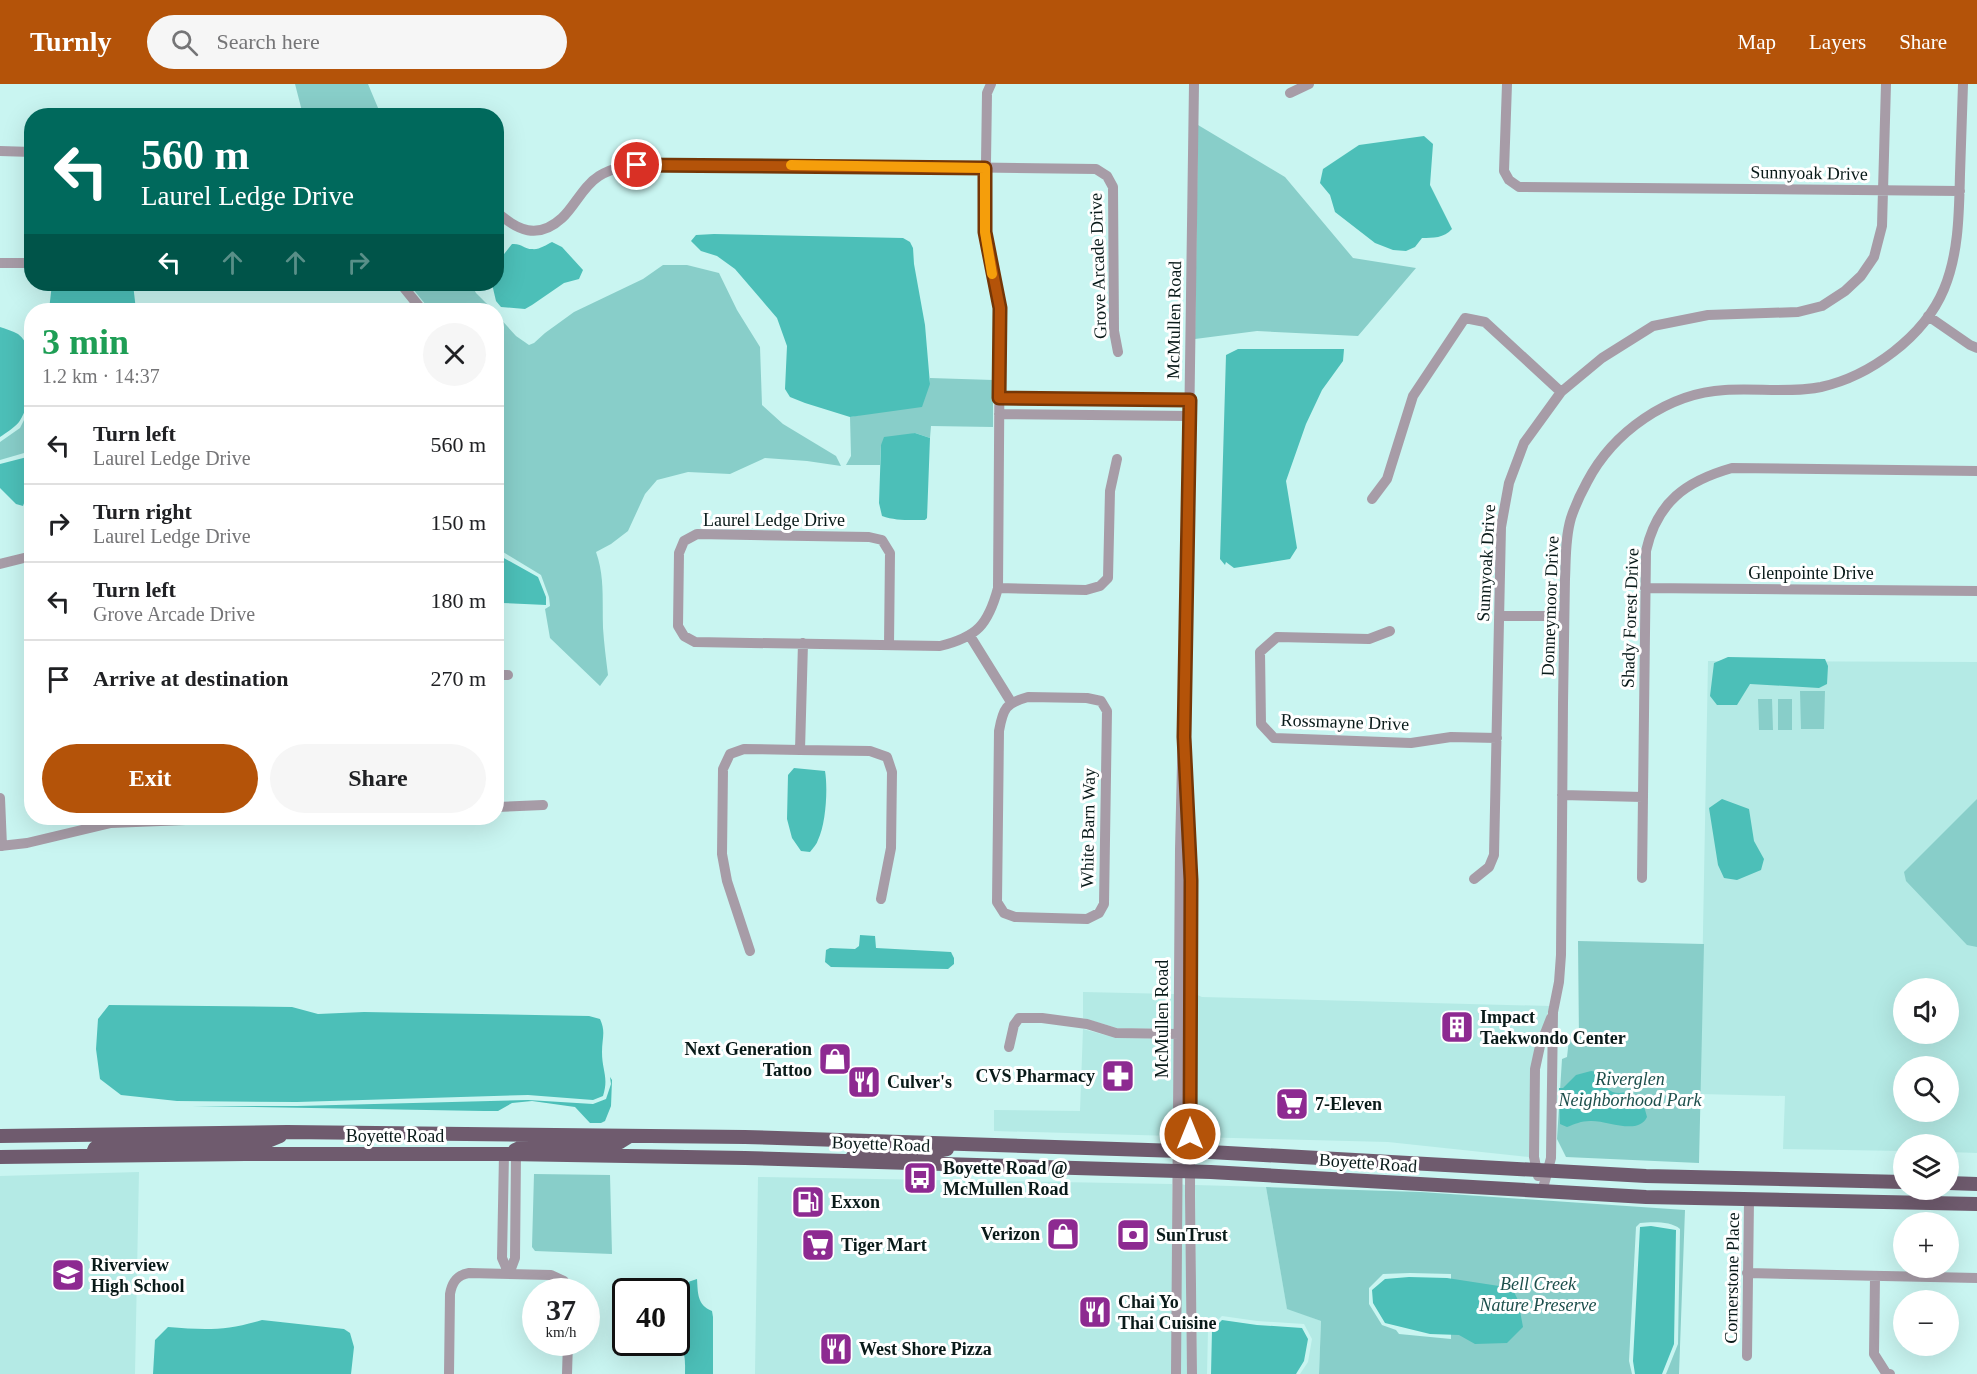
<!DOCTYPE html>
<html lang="en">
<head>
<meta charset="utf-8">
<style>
  body { margin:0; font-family:Georgia,serif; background:#f6f6f6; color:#202124; height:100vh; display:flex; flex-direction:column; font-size:22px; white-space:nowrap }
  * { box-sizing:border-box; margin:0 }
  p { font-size:20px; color:#757577 }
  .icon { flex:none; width:33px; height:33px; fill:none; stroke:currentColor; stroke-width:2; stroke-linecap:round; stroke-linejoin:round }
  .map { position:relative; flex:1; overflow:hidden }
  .details { position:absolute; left:24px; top:219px; width:480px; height:522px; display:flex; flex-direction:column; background:#fff; border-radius:24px; box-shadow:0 6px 24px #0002 }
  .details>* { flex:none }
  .banner { position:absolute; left:24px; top:24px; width:480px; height:183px; border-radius:24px; box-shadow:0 6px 24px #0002; background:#00695c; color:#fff; overflow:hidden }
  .controls { position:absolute; left:1893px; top:894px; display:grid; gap:12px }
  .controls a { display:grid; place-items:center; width:66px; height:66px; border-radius:50%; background:#fff; box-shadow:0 6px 24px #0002; font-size:30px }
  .speed { position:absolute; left:522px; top:1194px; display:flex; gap:12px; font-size:30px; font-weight:700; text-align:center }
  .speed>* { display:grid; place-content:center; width:78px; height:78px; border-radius:50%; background:#fff; box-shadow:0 6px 24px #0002; line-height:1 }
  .speed small { font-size:15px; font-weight:400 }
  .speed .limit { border:3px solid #111; border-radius:9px; background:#fff; color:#111 }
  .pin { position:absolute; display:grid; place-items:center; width:51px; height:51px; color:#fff; margin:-26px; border:3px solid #fff; border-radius:50%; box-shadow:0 2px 6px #0007 }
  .me { position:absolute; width:66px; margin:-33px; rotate:0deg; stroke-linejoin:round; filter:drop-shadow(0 0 4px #0008) }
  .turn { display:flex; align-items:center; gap:21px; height:126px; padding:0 18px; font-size:27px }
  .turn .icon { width:78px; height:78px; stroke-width:2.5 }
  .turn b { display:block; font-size:42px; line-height:51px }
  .lanes { display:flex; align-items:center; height:57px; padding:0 18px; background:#0003; justify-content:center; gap:30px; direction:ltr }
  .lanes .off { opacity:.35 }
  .round { display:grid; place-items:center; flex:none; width:63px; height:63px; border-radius:32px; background:#f6f6f6 }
  .overview { display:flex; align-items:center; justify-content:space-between; height:102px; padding:0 18px }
  h1 { font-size:36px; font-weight:800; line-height:45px; color:#1e9e55 }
  .primary-button { display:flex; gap:12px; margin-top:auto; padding:12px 18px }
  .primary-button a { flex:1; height:69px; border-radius:36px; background:#b45309; color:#fff; font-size:24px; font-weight:800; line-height:69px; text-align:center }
  .primary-button a+a { background:#f6f6f6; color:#202124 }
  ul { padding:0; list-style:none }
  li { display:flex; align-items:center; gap:18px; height:78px; padding:0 18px; border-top:2px solid #e0e0e0 }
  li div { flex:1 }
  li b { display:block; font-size:22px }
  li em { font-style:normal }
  header { display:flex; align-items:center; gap:36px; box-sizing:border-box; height:84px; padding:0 30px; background:#b45309; color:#fff }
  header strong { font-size:28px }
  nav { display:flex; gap:33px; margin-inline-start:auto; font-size:21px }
  .search { width:420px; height:54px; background:#f6f6f6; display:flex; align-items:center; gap:15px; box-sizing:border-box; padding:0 21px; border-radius:33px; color:#757577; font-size:22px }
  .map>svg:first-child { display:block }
  .built { fill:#b4eae5; fill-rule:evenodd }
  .green { fill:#88cec9; fill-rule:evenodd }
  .water { fill:#4cbfb8 }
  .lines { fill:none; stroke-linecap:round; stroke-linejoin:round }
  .minor { stroke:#a79ca7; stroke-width:10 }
  .major { stroke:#6f5b6e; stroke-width:14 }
  .route-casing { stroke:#753606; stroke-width:15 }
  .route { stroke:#b45309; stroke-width:10 }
  .slow { stroke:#f59e0b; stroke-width:10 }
  .labels { text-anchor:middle; stroke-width:6; stroke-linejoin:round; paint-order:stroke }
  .street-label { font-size:18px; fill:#091a19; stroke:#fff }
  .poi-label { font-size:18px; font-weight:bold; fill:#091a19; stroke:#fff; text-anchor:start }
  .park-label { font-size:18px; font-style:italic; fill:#1d4f4c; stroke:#fff }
</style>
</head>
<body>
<header>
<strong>Turnly</strong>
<div class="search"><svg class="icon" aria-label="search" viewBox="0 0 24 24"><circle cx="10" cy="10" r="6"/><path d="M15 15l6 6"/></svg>Search here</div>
<nav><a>Map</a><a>Layers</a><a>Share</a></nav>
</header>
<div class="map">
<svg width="1977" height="1290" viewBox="0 0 1977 1290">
  <rect width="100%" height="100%" fill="#c9f5f1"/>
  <path class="built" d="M1708,577l269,1v491l-28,-1 -1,-8h-44l-1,7 -120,-2 2,-53 -85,-2zM1904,904h44v46h-44zM1904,982h44v46h-44z
    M1083,908l91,2v35l-57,-1 -34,-10z
    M1195,910l7,3 348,9 -19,62 -2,89 -141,-15 -193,-5z
    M1083,945l33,9 58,1 -1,97 -179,-5v-21l86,1z
    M139,1088l-4,202h-135v-198z
    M758,1093l414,7v190h-417z
    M1181,1100l4,1 2,189h-6z
    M1195,1101l71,2 21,121 34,13 -2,53h-19l8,-12 4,-23 -8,-15 -47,-3 -35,-5 -14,14 -1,44h-10z"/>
  <path class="green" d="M295,0h73l13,31h-78z
    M1198,41l87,52 68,81 63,10 -58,68 -101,-5 -62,8z
    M663,181h24l32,8 18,37 23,37 2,58 21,19 53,32 5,10 -34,-5 -42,-3 -35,16 -42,-2 -31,8 -12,14 -17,37 -17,13 -15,8c9,25 6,49 7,76 1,15 3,31 5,47l-8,11 -50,-48 -5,-29 5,-3 -1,-9 -8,-22 -38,-23 -6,5v-242l19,21 13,9 5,-2 11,-10 29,-21 69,-33z
    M409,200h62l5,9 17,17h-63z
    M930,294l63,2v47l-62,-1 -1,12 -15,-5 -34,12 -1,20h-34l5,-9 -1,-39 25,-5 55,-28z
    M31,322v45l-31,9v-18l20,-14z
    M1800,607h25l-1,38h-23z
    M1758,615h14l1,31h-14z
    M1778,615h14v31h-14z
    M1977,715v148l-10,-2 -61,-64 -2,-9z
    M1578,857l126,3 -5,219 -133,-6 -9,-18 5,-80 5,-2 2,-18 10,-1z
    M534,1090l76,1 2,79 -77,-3 -3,-4z
    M1266,1103l155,5 264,18 -6,164h-13l12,-30 2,-115c-9,-8 -28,-7 -40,-6l-4,4 -7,134 3,13h-313l2,-53 -34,-12zM1410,1189l41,1v65l-52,-5 -3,-4 -14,-5 -13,-21v-16l14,-14z"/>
  <path class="water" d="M1424,52l9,8 -3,41 22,44c-8,9 -19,9 -30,9l-7,9 -9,4 -13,-1 -18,-7 -40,-31 -5,-17 -10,-12 3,-14 36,-24z
    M714,150l189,4 7,4 3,6 1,16 11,61 5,59 -8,23 -72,10 -45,-14 -15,-6 -5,-8 2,-43 -10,-28 -42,-49 -18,-13 -16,-5 -10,-10 5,-6z
    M552,158l10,5 21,23 -4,9 -15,4 -32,22 -7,4 -24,-2 -5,-6 -4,-17h4l1,-21 15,-19c9,-1 12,5 20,5 7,1 14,-4 20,-7z
    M52,200h81l3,26h-87z
    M0,243c6,2 13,4 18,7 23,18 15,68 1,88 -5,6 -13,11 -19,15z
    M1238,265h106l-1,12 -21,29 -16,34 -20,57 11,67 -7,11 -56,9 -8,-6 -1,3 -5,-6 6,-204z
    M915,349l15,5 -3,80 -2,2c-15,0 -29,1 -43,-4l-3,-13 2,-58 3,-8z
    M31,372v28l-8,22 -7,-2 -16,-16v-24z
    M502,473l36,20 8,20v8l-44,-2 -4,-8 -1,-33z
    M1728,573l97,2 3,7 -1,18 -8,4 -69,-4 -13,21h-20l-7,-9 4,-33z
    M794,684l31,3c3,17 1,53 -7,69 -1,4 -5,8 -8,12l-9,-1 -9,-13 -5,-19 1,-44z
    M1722,715l27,10 5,32 10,18 -3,11 -24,10 -13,-2 -6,-13 -9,-57z
    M860,851l15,1 1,12 75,4 3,6v6l-6,5 -117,-2 -6,-5 1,-12 4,-2 25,1 4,-3z
    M109,921l183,2 26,7 46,-2 225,4 11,3c6,13 2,19 2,33 0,19 7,25 1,44l-10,4 -65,-5 -231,7 -120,-1 -56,-6 -21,-16 -4,-30 2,-30z
    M1591,987l12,2c-2,16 11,24 26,18l3,5 12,10 3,11c-9,19 -40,3 -57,4 -9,0 -15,3 -23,6l-7,-3 -1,-36h4l13,-13z
    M610,993l2,3 -1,26 -6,15 -4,2h-11l-15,-16 -43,-6 -20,2 -14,8h-14l-292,-5h105l231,-6 65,4 13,-5 5,-15z
    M1651,1142l25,4 -2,114 -12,30h-27l-2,-13 7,-134z
    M1409,1193l38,1 65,10 6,12 5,27 -16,16 -32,1 -16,-9 -29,-1 -45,-11 -12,-20 -1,-13 13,-11z
    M697,1195c1,14 0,26 15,32l1,6v57h-28c0,-13 2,-28 -13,-31l4,-1v-50l-45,-1v-7l3,-3 51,2z
    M262,1236l82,9 6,4 4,14 -3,27h-198l2,-34 13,-13c37,3 58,4 94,-7z
    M1222,1236l35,5 45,3 6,11 -4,22 -8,13h-85l1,-44z"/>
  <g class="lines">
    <path class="minor" d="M1507,0l-3,87 5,9 10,7 441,4
      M1290,9l19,-9
      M0,67l32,1
      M496,127c21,20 42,29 66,7 13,-12 21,-32 37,-42 18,-11 34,-11 54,-13l443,6 11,7 6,11 1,144 4,21
      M0,179h32
      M401,200l21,26
      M1928,232l42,29 7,3
      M999,314l191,2
      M999,330l191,2
      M1372,415l15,-20 26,-83 52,-78 20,4 76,70
      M0,480l32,-8
      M998,504l88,2 14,-4 8,-8 2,-87 7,-32
      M1645,504l332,3
      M1499,532h65
      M1390,547l-21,8 -92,-2 -17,15 1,72 13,14 137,5 40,-6 46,1
      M970,552l41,66
      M889,561l1,-92 -8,-13 -13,-3 -172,-3 -13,7 -5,12 -1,73 6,10 11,6 245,4c37,-9 48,-21 58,-58l2,-280 -15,-76 2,-139 4,-9
      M496,591h12
      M1028,613l59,1 14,3 6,10 -3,193 -5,9 -12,6 -72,-2 -11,-4 -7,-11 2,-171c4,-23 7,-28 29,-34z
      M800,666l3,-107
      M1562,711l81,2
      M1187,713l4,83 -1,316 2,178
      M0,714l2,48
      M496,723l47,-2
      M0,762l27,-3 84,-20 124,-5
      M1642,794l4,-327c11,-49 40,-70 86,-83l245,3
      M1474,795l15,-12 5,-12 7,-328 8,-44 15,-40 37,-51 41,-34 51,-32 55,-11 90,-3 24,-6 23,-15 16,-15 13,-19 8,-31 4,-142
      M750,867l-23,-70 -5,-27 1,-85 7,-15 14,-5 56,1 70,1 17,6 5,15 -1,76 -10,51
      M1009,963l5,-22 5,-7h23l45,6 29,9 63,1
      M504,1070l-2,104 7,16
      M1538,1092l-4,-19 1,-88 5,-23 11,-28
      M1542,1108l9,-34 2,-146 6,-30 2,-27c1,-84 1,-168 2,-252 1,-42 1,-83 2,-124 1,-20 0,-41 6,-61 4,-12 10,-25 16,-36 26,-50 81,-89 138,-92 32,-2 65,3 96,-3 49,-11 103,-50 123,-98 15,-36 15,-77 16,-115 1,-30 2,-60 3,-90
      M1747,1189l230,5
      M509,1190l6,-16 1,-104
      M1875,1193l-1,77 12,19 4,1
      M1747,1272l2,-156
      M449,1290l1,-80c2,-12 7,-19 19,-21l82,2 13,6 4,11
      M567,1290l1,-32
      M1176,1290l4,-524 8,-343 6,-423"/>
    <path class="major" d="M0,1052l287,-4 458,5 465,15 436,24 258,6
      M515,1066c25,-12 68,-6 96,-5l9,-3 8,-5
      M92,1071l3,-7 8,-3 150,-1 10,-1 17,-7
      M0,1073l245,-3h259l241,4 466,14 435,25 331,7
      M850,1077l4,-6 9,-3 63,1 21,-4
      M1948,1099l29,1"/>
  </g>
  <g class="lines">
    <defs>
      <path id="route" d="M637,81l348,3v64l15,76 -1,90 191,2 -6,337 7,143 -1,254"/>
    </defs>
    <use href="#route" class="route-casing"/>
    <use href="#route" class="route"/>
    <path class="slow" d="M791,81l194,3v64l7,42"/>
  </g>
  <defs>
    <symbol id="building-square" viewBox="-11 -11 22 22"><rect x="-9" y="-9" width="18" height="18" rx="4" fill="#8d2a91" stroke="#fff"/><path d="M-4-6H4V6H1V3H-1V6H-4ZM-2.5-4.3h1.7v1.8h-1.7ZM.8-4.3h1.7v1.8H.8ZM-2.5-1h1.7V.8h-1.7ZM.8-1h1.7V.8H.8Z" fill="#fff"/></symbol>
    <symbol id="shop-square" viewBox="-11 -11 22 22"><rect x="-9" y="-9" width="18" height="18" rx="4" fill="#8d2a91" stroke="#fff"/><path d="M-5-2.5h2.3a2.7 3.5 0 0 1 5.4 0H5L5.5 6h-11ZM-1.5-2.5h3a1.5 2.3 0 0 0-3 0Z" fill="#fff"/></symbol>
    <symbol id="pharmacy-square" viewBox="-11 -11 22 22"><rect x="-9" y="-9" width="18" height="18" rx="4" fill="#8d2a91" stroke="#fff"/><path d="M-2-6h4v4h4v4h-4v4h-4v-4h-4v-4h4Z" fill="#fff"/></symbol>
    <symbol id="restaurant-square" viewBox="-11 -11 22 22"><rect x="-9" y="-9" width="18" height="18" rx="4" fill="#8d2a91" stroke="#fff"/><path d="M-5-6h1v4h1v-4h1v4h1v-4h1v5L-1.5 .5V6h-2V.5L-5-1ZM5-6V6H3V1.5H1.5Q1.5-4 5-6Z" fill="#fff"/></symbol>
    <symbol id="supermarket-square" viewBox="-11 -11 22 22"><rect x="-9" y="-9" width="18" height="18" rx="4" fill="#8d2a91" stroke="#fff"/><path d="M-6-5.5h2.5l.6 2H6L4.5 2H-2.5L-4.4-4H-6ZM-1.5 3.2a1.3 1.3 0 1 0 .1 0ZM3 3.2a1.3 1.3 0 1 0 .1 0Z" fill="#fff"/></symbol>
    <symbol id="bus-square" viewBox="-11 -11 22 22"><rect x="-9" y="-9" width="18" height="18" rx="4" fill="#8d2a91" stroke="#fff"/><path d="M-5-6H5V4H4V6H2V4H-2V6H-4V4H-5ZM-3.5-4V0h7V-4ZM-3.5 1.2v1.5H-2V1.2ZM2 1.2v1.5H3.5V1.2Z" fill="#fff"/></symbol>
    <symbol id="fuel-square" viewBox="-11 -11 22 22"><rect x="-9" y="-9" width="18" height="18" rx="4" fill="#8d2a91" stroke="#fff"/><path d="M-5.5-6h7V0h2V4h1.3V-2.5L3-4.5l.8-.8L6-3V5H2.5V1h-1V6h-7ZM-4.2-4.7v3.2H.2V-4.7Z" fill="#fff"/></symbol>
    <symbol id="bank-square" viewBox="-11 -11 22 22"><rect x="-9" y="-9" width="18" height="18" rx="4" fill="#8d2a91" stroke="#fff"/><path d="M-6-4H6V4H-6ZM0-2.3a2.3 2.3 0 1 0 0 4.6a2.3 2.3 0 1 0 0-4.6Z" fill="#fff"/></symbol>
    <symbol id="school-square" viewBox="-11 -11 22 22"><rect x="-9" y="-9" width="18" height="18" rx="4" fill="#8d2a91" stroke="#fff"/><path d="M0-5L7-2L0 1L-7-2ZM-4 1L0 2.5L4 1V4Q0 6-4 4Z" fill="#fff"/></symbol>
  </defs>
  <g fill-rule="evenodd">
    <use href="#building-square" x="1438" y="924" width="38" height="38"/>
    <use href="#shop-square" x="816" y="956" width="38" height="38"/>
    <use href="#pharmacy-square" x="1099" y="973" width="38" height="38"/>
    <use href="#restaurant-square" x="845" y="979" width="38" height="38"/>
    <use href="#supermarket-square" x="1273" y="1001" width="38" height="38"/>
    <use href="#bus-square" x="901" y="1075" width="38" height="38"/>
    <use href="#fuel-square" x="789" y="1099" width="38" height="38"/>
    <use href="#shop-square" x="1044" y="1131" width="38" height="38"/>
    <use href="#bank-square" x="1114" y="1132" width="38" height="38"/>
    <use href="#supermarket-square" x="799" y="1142" width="38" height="38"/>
    <use href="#school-square" x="49" y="1172" width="38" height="38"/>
    <use href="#restaurant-square" x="1076" y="1209" width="38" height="38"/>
    <use href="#restaurant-square" x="817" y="1246" width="38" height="38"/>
  </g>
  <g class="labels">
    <g class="street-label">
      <text transform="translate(1809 89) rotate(1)" y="6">Sunnyoak Drive</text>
      <text transform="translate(1098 182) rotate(-92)" y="6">Grove Arcade Drive</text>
      <text transform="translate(1174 236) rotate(-89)" y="6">McMullen Road</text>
      <text x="774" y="442">Laurel Ledge Drive</text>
      <text transform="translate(1486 479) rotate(-87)" y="6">Sunnyoak Drive</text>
      <text x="1811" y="495">Glenpointe Drive</text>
      <text transform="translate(1550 522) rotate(-88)" y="6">Donneymoor Drive</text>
      <text transform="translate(1630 534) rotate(-88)" y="6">Shady Forest Drive</text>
      <text transform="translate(1345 638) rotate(2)" y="6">Rossmayne Drive</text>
      <text transform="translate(1088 744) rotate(-89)" y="6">White Barn Way</text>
      <text transform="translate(1162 935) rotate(-90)" y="6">McMullen Road</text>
      <text x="395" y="1058">Boyette Road</text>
      <text transform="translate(881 1060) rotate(2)" y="6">Boyette Road</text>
      <text transform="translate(1368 1079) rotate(4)" y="6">Boyette Road</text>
      <text transform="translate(1732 1194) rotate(-89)" y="6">Cornerstone Place</text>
    </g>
    <g class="poi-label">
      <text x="1480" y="939">Impact<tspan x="1480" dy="21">Taekwondo Center</tspan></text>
      <text x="812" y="971" text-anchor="end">Next Generation<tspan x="812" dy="21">Tattoo</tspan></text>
      <text x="1095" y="998" text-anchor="end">CVS Pharmacy</text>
      <text x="887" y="1004">Culver's</text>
      <text x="1315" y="1026">7-Eleven</text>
      <text x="943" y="1090">Boyette Road @<tspan x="943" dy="21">McMullen Road</tspan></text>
      <text x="831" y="1124">Exxon</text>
      <text x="1040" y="1156" text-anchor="end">Verizon</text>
      <text x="1156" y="1157">SunTrust</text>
      <text x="841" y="1167">Tiger Mart</text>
      <text x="91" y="1187">Riverview<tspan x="91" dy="21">High School</tspan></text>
      <text x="1118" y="1224">Chai Yo<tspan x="1118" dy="21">Thai Cuisine</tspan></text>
      <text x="859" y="1271">West Shore Pizza</text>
    </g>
    <g class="park-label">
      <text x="1630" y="1001">Riverglen<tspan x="1630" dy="21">Neighborhood Park</tspan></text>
      <text x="1538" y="1206">Bell Creek<tspan x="1538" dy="21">Nature Preserve</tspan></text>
    </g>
  </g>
</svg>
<div class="controls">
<a><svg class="icon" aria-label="sound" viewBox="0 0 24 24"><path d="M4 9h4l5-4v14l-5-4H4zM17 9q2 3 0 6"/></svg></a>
<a><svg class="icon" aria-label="search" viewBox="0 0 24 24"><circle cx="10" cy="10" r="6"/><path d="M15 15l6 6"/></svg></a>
<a><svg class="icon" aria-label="layers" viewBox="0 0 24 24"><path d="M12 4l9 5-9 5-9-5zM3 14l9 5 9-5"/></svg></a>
<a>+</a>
<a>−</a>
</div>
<div class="speed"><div>37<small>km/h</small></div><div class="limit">40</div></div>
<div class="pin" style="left:637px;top:81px;background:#d93025"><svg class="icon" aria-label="arrive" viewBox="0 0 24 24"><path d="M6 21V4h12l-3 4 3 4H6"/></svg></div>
<svg class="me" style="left:1190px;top:1050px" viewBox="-20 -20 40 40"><circle r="17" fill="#b45309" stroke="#fff" stroke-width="3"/><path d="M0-11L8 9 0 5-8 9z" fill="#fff"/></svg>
<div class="banner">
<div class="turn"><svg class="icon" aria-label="left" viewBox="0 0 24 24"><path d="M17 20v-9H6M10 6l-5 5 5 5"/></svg><div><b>560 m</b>Laurel Ledge Drive</div></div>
<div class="lanes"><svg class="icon" aria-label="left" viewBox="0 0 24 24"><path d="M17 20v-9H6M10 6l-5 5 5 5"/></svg><svg class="icon off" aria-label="ahead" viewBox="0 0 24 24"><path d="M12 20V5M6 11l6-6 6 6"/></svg><svg class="icon off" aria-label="ahead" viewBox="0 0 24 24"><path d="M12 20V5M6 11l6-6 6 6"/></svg><svg class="icon off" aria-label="right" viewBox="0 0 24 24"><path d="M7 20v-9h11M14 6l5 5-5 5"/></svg></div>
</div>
<section class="details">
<div class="overview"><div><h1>3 min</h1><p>1.2 km · 14:37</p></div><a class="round"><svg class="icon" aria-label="close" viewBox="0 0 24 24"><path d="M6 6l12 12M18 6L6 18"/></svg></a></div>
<ul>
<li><svg class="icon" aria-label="left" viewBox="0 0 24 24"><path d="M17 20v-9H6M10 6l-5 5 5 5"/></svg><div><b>Turn left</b><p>Laurel Ledge Drive</p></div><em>560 m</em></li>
<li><svg class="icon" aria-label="right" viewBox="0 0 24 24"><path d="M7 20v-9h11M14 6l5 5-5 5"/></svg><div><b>Turn right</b><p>Laurel Ledge Drive</p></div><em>150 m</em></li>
<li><svg class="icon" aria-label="left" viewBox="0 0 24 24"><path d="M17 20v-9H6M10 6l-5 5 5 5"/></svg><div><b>Turn left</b><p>Grove Arcade Drive</p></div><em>180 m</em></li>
<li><svg class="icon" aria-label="arrive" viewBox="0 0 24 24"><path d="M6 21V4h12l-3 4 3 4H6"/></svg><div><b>Arrive at destination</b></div><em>270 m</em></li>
</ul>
<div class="primary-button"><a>Exit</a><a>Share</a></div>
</section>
</div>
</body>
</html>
